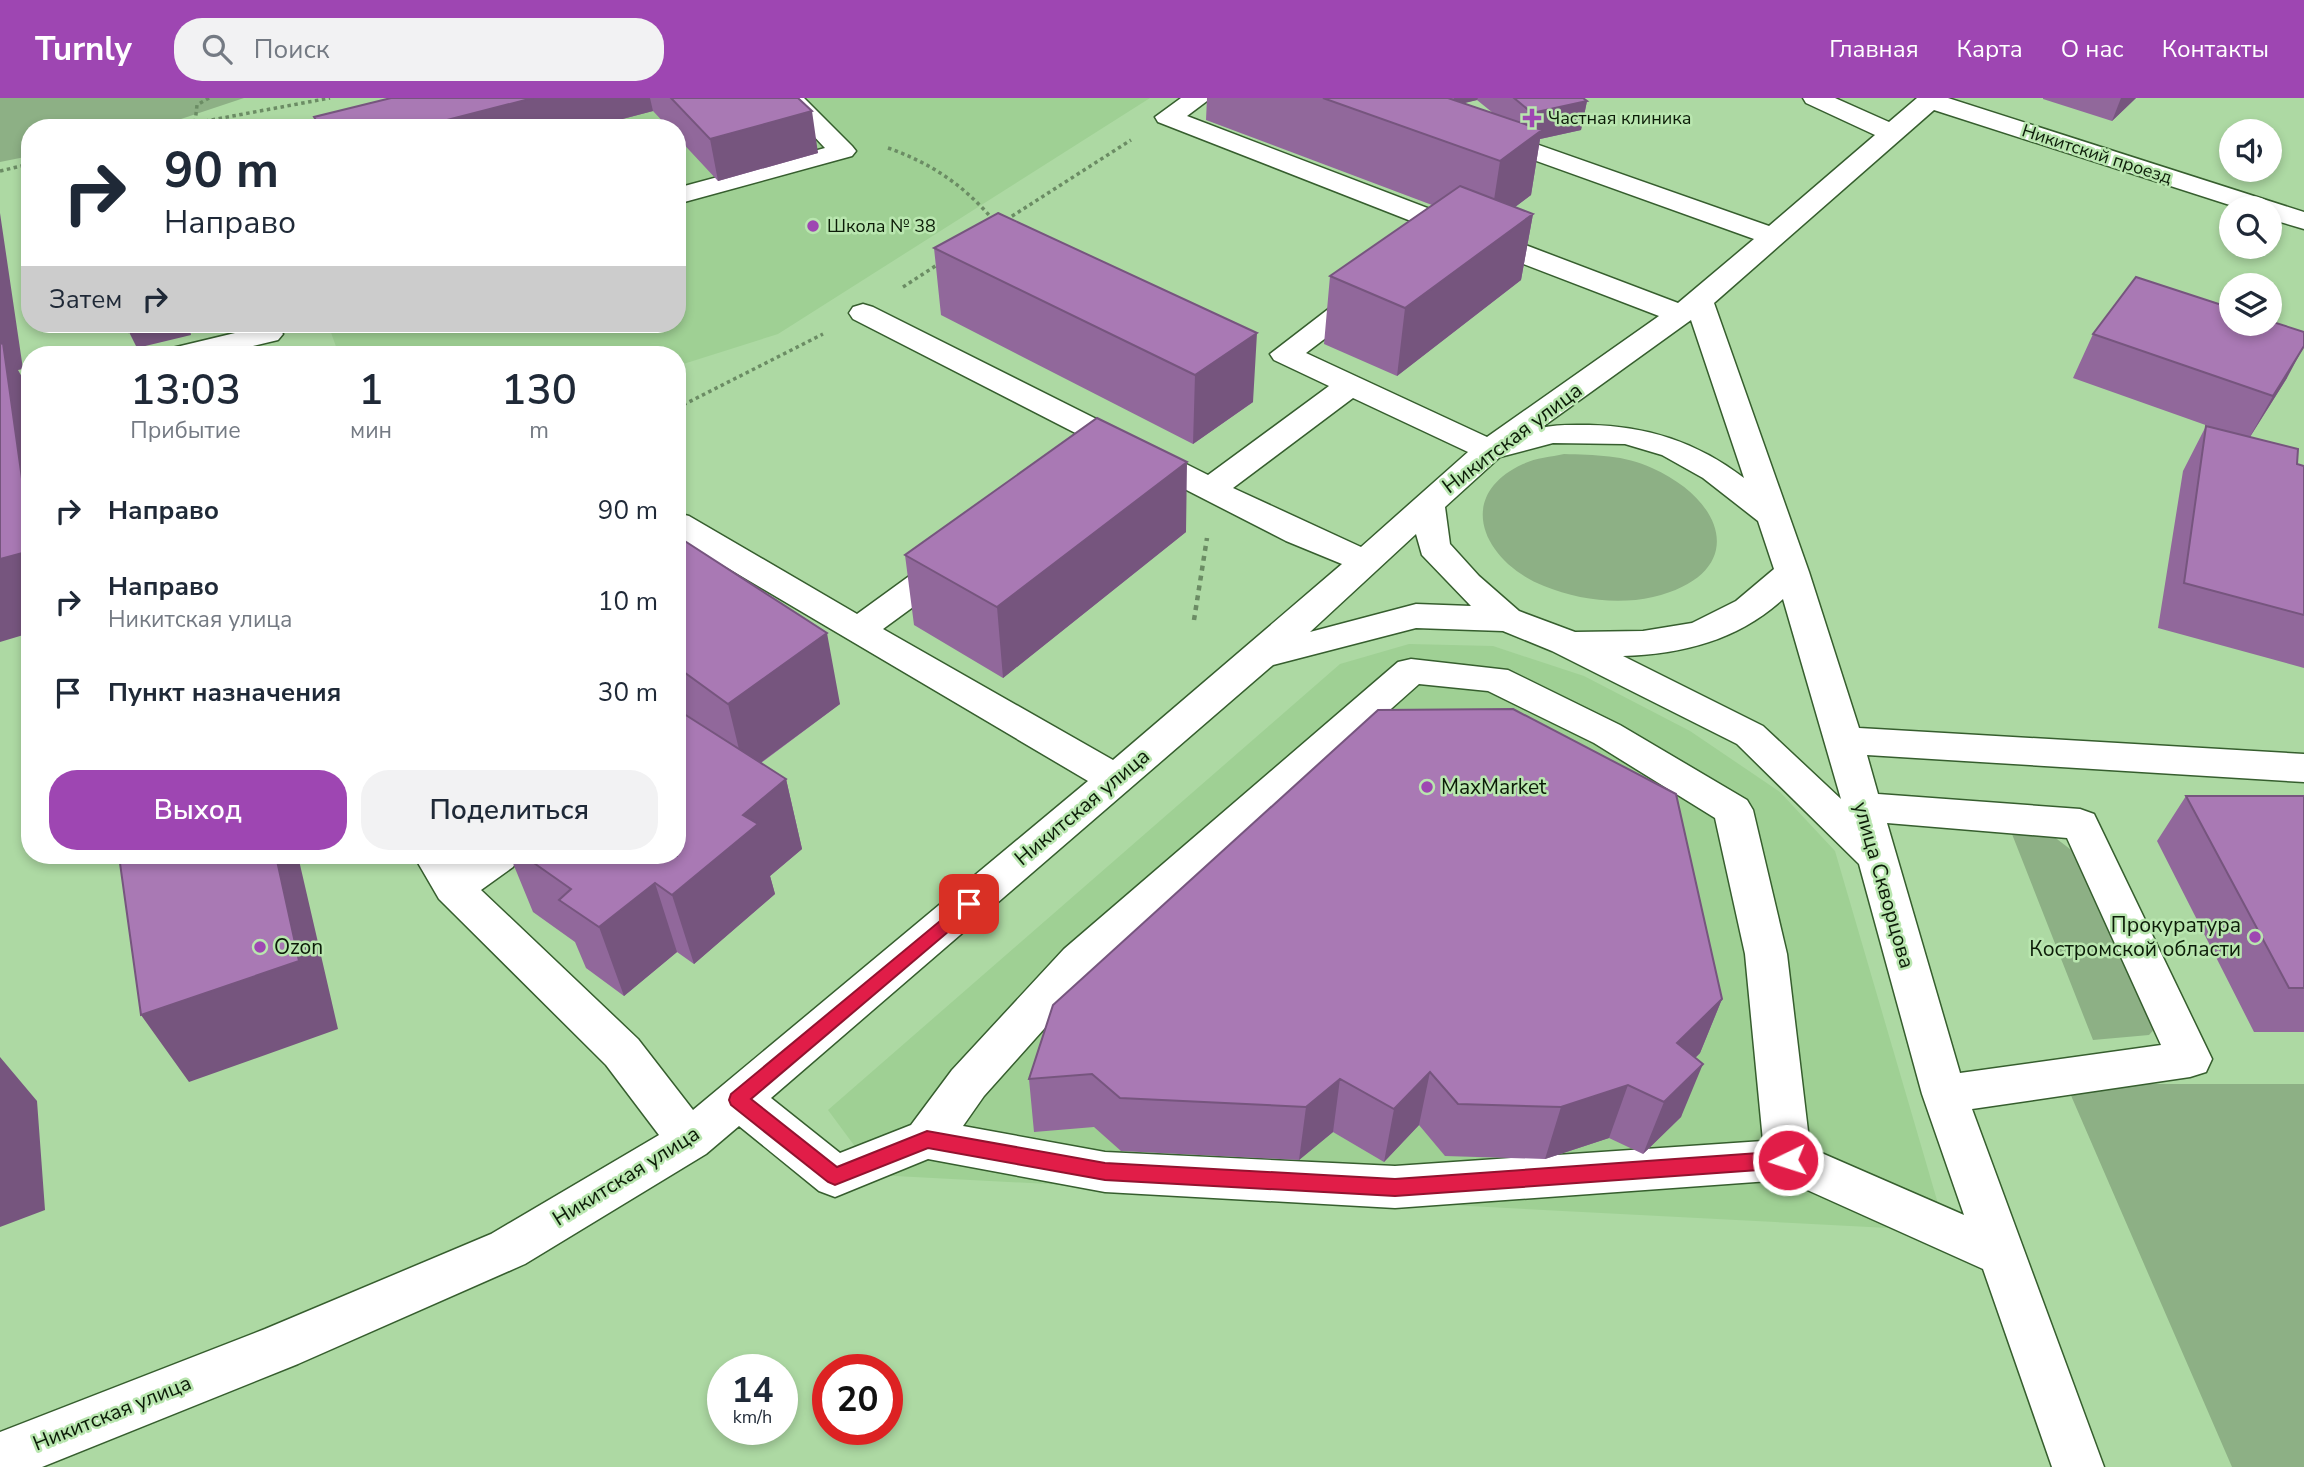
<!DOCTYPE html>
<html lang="ru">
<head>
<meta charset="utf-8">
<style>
  body { margin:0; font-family:"Nunito Sans",sans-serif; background:#f2f2f3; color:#1f2937; height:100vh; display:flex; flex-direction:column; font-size:26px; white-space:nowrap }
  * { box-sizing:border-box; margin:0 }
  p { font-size:23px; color:#747a83 }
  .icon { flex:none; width:38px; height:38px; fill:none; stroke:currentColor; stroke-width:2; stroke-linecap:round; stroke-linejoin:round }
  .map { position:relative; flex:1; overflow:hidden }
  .sheet { position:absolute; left:21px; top:248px; width:665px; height:518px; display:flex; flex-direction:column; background:#fff; border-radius:28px; box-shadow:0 4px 10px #0003 }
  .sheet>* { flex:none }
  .banner { position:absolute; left:21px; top:21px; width:665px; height:214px; border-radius:28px; box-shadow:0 4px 10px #0003; background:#fff; color:#1f2937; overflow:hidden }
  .controls { position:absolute; left:2219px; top:21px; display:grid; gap:14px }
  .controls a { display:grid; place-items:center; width:63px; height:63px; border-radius:50%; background:#fff; box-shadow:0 4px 10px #0003; font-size:35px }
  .speed { position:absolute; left:707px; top:1256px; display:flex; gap:14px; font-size:35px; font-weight:700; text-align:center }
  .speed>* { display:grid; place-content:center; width:91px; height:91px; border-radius:50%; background:#fff; box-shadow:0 4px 10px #0003; line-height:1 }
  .speed small { font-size:18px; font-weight:400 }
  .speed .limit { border:10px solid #d22; background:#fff; color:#111 }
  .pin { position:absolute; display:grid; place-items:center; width:60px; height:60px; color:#fff; margin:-30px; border-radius:14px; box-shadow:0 4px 10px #0006 }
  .me { position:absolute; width:77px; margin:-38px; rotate:266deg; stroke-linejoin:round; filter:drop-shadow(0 0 5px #0008) }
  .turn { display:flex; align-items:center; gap:24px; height:147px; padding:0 28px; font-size:32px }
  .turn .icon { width:91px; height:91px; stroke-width:2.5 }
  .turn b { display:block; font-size:49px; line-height:60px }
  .then { display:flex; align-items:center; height:66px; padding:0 28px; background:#0003; gap:14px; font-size:26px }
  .eta { display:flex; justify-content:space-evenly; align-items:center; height:119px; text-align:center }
  .eta b { font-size:42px; font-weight:600; line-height:49px }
  .button { display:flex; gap:14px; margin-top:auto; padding:14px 28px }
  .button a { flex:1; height:80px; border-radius:28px; background:#9e46b2; color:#fff; font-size:28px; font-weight:600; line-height:80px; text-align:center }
  .button a+a { background:#f2f2f3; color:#1f2937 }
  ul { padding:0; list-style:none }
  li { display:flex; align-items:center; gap:21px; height:91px; padding:0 28px }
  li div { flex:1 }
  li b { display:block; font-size:26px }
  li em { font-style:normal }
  header { display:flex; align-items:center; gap:42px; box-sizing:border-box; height:98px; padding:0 35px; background:#9e46b2; color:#fff }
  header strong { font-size:33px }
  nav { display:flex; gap:38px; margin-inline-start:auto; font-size:24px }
  .search { width:490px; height:63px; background:#f2f2f3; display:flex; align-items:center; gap:18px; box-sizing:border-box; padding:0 24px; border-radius:28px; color:#747a83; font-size:26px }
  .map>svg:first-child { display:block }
  .built { fill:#9fd094 }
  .green { fill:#8db085 }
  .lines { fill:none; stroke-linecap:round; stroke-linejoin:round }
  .minor-casing { stroke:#365e2e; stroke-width:3 }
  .path-far1 { stroke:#6b8c64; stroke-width:3.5; stroke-dasharray:3.5 3.5; stroke-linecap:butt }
  .path { stroke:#6b8c64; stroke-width:4.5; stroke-dasharray:5 5; stroke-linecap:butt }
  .minor { fill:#fff; fill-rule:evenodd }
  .wall { fill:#91689b; fill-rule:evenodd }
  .shaded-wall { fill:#76557e }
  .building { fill:#a979b4; stroke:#76557e; stroke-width:2 }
  .route { fill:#e11d48; stroke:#92132f; stroke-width:2 }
  .poi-dot { fill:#9e46b2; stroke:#b9e6af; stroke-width:2.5 }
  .labels { text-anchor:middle; stroke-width:5; stroke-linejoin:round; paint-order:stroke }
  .far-poi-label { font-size:18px; fill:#0c1c08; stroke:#b9e6af; text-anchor:start }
  .far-street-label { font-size:18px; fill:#0c1c08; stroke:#b9e6af }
  .street-label { font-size:21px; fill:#0c1c08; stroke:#b9e6af }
  .poi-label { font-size:21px; fill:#0c1c08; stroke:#b9e6af; text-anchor:start }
</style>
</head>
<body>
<header>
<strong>Turnly</strong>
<div class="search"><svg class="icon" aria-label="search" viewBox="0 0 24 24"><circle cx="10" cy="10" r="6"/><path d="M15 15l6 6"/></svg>Поиск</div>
<nav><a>Главная</a><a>Карта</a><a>О нас</a><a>Контакты</a></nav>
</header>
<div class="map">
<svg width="2304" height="1369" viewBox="0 0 2304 1369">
  <rect width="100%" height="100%" fill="#add9a3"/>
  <path class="built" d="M466,0h684l-372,236 -101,32v-11h-338l-11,-31h349v-196h-321z
    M1409,546l84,2 91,30 106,55 90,61 55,59 111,380 -1070,-56 -48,-65 512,-446z"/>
  <path class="green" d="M0,0h244l-90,30h-124v28l-30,6z
    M1564,356c30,1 61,1 88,14 76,34 96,106 1,129 -35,8 -75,3 -109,-11 -59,-23 -92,-89 -21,-122 12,-6 28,-7 41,-10z
    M2010,731l43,7 30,23 75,166 -9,10 -56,5z
    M2066,986h238v383h-72z"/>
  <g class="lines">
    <defs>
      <path id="minor" d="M778,0h26l48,48 4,5 -4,5 -175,48v-16l148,-40z
        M1181,0h30l-24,18 277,106 4,6 -15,14h-20l-4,-6 5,-6 -276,-108 -3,-5z
        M1803,0h32l54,24 28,-24h31l356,114v17l-34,-10v-11h-31l-305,-98 -220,193 95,269 50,156 445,26v28l-437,-27 11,39 202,15 14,5 118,245 -6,13 -16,5 -218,32 132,358h-52l-69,-198 -198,-89 -390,28 -290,-16 -177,-33 -93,38 -16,-6 -80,-65 -33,28 -181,110 -227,100 -256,103h-42v-35l265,-103 226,-95 168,-99 -53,-70 -167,-166 -25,-43h41l4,7 11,-7h49l-6,11 -32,23 157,149 55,71 395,-329 -411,-243v-25l12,3 168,98 84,-61 12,-3 12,3 5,8 -5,8 -82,60 230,131 229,-196 -56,-23 -433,-222 -4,-6 4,-6 10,-3 10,3 335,168 121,-89 -55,-26 -4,-6 87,-67 10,-3 10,3 4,6 -4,6 -71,54 181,84 172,-121 -193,-74 -4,-6 4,-6h20l192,73 76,-64 -276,-99 -4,-5 4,-5h18l273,96 106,-91 -69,-32zM1691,222l53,158c-47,-36 -97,-52 -155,-53 -16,0 -32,-1 -48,3zM1353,300l115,54 -107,95 -128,-59zM1553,345l72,1 37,11 41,23 55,43 16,48 -38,32 -44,22 -49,8 -68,1 -56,-21 -40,-35 -29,-32 -5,-37 55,-50zM1416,436l6,21 49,51 -55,-2 -106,28zM1783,501l58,200 -78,-73 -140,-70c60,-2 115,-16 160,-57zM1416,530l87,3 49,20 185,93 122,120 63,230 42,121 -154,-67 -23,-194 -34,-144 -6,-10 -127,-75 -112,-55 -97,-11 -13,3 -334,287 -112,121 -41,55 -71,28 -69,-55 502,-433zM1419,586l69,7 106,52 121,75 30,136 18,187 -368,25 -290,-14 -142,-26 21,-30 110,-123zM1887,725l180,15 94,207 -201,28z
        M268,227l10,3 5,6 -5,6 -62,15h-52l4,-6z"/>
    </defs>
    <use href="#minor" class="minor-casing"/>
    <path class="path-far1" d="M209,0l-12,7 -2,18 135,-25
      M176,30l19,-5 4,5
      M888,50c43,15 77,38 106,73
      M0,73l30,-7
      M1006,122l125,-80
      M903,189l37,-24
      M677,310l146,-74"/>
    <path class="path" d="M1194,522l13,-82"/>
    <use href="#minor" class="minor"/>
  </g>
  <path class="wall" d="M391,0h407l20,55 -100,28 -41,-44v-9h-8l-16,-17 -65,17h-270l-4,-11z
    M1207,0h376l4,3 -6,29 -41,9 -9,56 -16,12 18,7 -12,66 -124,96 -73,-32 6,-68 102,-71 -226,-85zM1477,2l16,13 -30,-10z
    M2043,0h93l-24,23 -69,-22z
    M934,150l319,154 -60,42 -252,-129z
    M2093,236l194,44 -37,59 47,27 7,2v202l-146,-40 25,-157 23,-45 8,2 -141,-50z
    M1186,434l-183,146 -89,-53 -9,-70z
    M677,438l163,168 -79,59 25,16 16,70 -32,27 5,18 -81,70 -17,-12 -53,44 -38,-28 -11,-26 -42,-30 -23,-56h167z
    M2186,698h118v236h-50l-97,-191z
    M1722,901l-22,54 -5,5 -14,59 -38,37 -34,-16 -64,21 -100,-3 -26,-31 -35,37 -51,-30 -34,28 -178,-9 -27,-24 -60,5 -5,-53z"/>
  <path class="shaded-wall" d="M533,0h117l3,13 -65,17h-172z
    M1454,0h24l-1,2 -24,6z
    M2121,0h15l-24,23z
    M1587,3l-6,29 -41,9 -9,56 -41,31 10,-65 28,-21 4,-27z
    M812,13l6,42 -100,28 -8,-42z
    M0,115l23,156 -5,1 12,21v145l-30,-162z
    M1533,116l-12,66 -124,96 8,-68z
    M164,226h25l2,11 -54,13 -8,-16z
    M1257,235l-4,69 -60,42 2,-69z
    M2304,248l-17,32 -39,62 25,-44z
    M1187,364l-1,70 -183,146 -6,-71z
    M30,453v82l-30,9v-83z
    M827,535l13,71 -95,70 -17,-70z
    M786,681l16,70 -32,27 5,18 -81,70 -22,-69 71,-80z
    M276,758h22l40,173 -149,53 -48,-67z
    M655,785l22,69 -53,44 -25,-69z
    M1722,901l-22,54 -43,43 20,-53z
    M0,959l37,44 8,109 -45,17z
    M1703,966l-22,53 -38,37 21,-52z
    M1430,974l-11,53 -35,37 10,-53z
    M1340,981l-7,53 -34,28 7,-53z
    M1628,987l-19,53 -64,21 16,-52z"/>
  <path class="building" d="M391,0h142l-117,30h-95l-7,-11z
    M671,0h127l14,13 -102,28z
    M1323,0h125l94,32 -42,31z
    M1514,0h69l4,3 -55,12z
    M1460,88l73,28 -128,94 -75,-32z
    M998,115l259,120 -62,42 -261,-127z
    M2136,179l95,31v16h39v-3l34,11v14l-31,50 -180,-62z
    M128,226h36l-35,8z
    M3,245l27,193v15l-30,8v-215z
    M1097,320l90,44 -190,145 -92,-52z
    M2206,328l92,23 -1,15 7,2v149l-120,-32z
    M677,438l150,97 -99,71 -51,-37z
    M1513,611l163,85 46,205 -45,44 26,21 -39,38 -36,-17 -67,22 -103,-3 -28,-32 -36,37 -54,-30 -34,28 -186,-9 -28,-24 -63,5 24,-74 325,-295z
    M681,614l105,67 -43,36 15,9 -86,71 -17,-12 -56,44 -40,-27 12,-11 -47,-33h153v-141z
    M2186,698h118v192h-15z
    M119,758h157l23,105 -158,54z"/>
  <path class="route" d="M969,799l6,2 2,5 -2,5 -224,190 86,68 90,-36 178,32 290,16 393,-28 7,3 3,6 -3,5 -7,3 -393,28 -290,-16 -177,-32 -93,37 -7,-3 -97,-77 -2,-5 2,-6z"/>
  <g class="poi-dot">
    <path d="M1528.5 9.5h7v7h7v7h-7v7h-7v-7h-7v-7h7z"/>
    <circle cx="813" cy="128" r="7"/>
    <circle cx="1427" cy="689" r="7"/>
    <circle cx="2255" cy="839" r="7"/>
    <circle cx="260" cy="849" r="7"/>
  </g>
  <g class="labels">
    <g class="far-poi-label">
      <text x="1548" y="26">Частная клиника</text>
      <text x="827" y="134">Школа № 38</text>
    </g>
    <g class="far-street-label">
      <text transform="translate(2097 56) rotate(18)" y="6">Никитский проезд</text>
    </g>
    <g class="street-label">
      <text transform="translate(1512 340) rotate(-37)" y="7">Никитская улица</text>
      <text transform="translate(1082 709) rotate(-40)" y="7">Никитская улица</text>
      <text transform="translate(1884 787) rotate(74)" y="7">улица Скворцова</text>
      <text transform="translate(626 1078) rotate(-32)" y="7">Никитская улица</text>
      <text transform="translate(112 1315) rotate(-22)" y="7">Никитская улица</text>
    </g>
    <g class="poi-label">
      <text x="1441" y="696">MaxMarket</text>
      <text x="2241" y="834" text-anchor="end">Прокуратура<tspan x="2241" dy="24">Костромской области</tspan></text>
      <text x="274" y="856">Ozon</text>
    </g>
  </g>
</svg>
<div class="controls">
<a><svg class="icon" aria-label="sound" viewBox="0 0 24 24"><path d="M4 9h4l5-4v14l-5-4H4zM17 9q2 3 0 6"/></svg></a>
<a><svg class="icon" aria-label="search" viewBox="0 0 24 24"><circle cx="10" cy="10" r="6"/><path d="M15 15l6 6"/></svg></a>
<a><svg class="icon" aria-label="layers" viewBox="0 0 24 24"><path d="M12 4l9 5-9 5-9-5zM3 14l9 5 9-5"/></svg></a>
</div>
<div class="speed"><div>14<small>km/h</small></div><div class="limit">20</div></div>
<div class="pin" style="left:969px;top:806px;background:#d93025"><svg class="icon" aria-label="arrive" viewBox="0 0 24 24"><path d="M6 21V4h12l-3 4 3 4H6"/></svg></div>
<svg class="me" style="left:1788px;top:1062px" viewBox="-20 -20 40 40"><circle r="17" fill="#e11d48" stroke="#fff" stroke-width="3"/><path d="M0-11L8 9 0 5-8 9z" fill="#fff"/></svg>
<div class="banner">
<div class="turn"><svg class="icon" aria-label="right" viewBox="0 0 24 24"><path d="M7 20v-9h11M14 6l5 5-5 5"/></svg><div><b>90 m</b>Направо</div></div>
<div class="then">Затем<svg class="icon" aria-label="right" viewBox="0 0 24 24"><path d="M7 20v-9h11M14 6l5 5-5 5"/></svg></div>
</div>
<section class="sheet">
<div class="eta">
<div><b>13:03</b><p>Прибытие</p></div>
<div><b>1</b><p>мин</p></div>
<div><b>130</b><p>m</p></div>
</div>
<ul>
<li><svg class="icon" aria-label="right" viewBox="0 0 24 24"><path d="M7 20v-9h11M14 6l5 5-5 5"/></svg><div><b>Направо</b></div><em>90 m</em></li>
<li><svg class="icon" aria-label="right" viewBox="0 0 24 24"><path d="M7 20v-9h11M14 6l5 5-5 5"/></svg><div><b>Направо</b><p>Никитская улица</p></div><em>10 m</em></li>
<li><svg class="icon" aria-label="arrive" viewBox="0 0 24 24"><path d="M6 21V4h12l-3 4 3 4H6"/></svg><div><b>Пункт назначения</b></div><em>30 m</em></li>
</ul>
<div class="button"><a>Выход</a><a>Поделиться</a></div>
</section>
</div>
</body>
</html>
